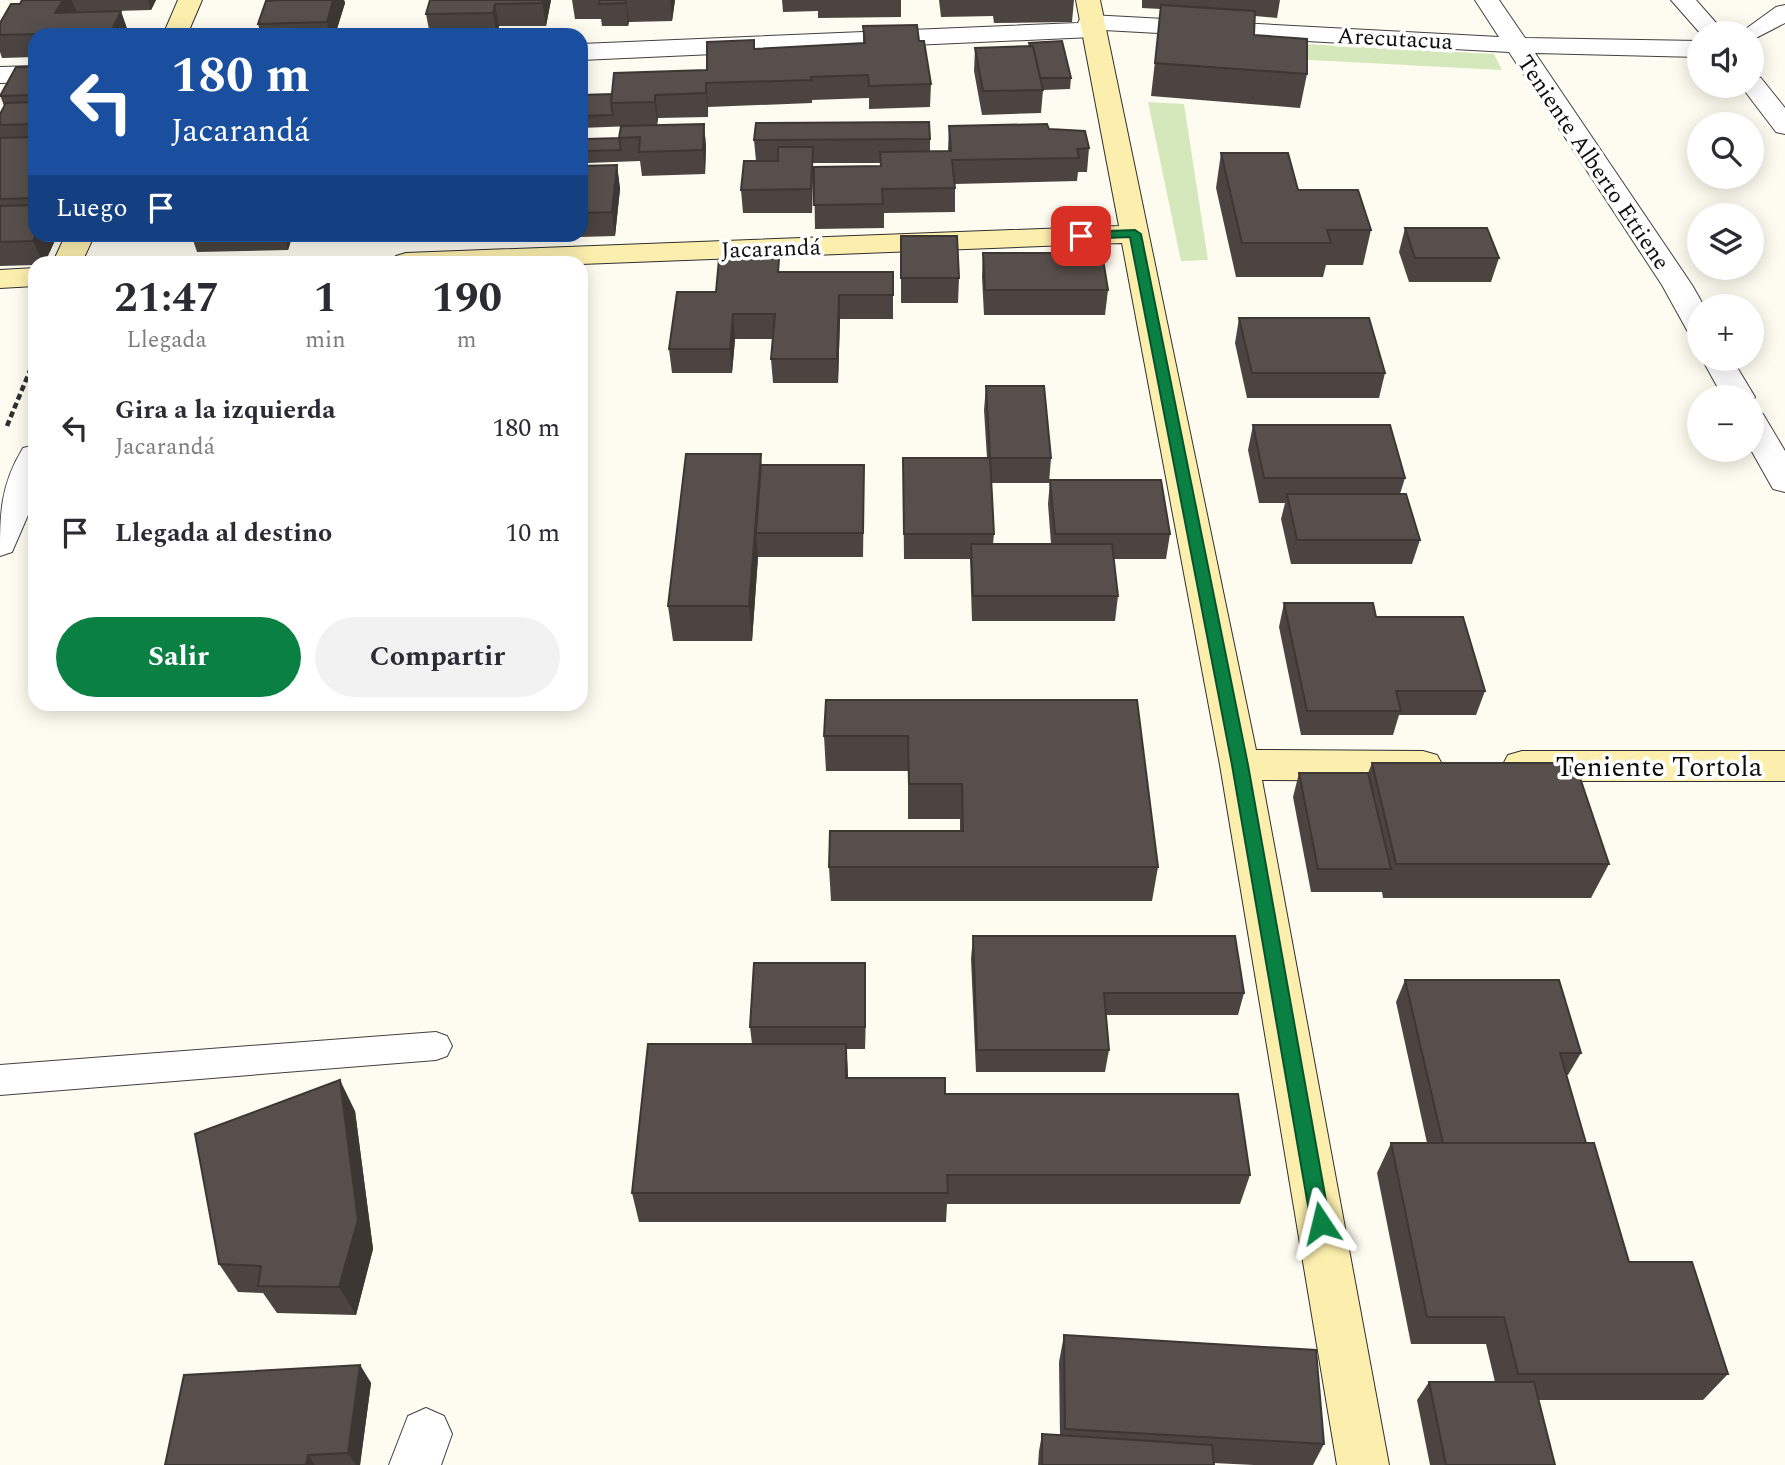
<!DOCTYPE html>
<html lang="es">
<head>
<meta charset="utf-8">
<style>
  body { margin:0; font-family:Spectral,serif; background:#f2f2f3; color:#2b2b33; height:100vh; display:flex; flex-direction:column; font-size:26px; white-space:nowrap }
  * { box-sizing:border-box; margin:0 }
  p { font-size:23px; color:#7c7c81 }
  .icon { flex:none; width:38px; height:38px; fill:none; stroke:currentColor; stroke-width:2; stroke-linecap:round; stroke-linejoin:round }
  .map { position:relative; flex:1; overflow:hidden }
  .details { position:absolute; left:28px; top:256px; width:560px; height:455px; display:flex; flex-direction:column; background:#fff; border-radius:21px; box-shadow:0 4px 18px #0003 }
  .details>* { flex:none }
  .top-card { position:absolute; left:28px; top:28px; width:560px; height:214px; border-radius:21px; box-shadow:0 4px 18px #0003; background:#1a4fa0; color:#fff; overflow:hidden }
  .buttons { position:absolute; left:1687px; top:21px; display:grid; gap:14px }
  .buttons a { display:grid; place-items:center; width:77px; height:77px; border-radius:50%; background:#fff; box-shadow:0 4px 18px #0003; font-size:35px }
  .pin { position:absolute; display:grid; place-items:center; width:60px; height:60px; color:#fff; margin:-30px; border-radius:14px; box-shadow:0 4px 10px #0006 }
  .me { position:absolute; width:77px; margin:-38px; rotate:350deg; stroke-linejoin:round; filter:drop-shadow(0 0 5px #0008) }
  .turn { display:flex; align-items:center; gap:24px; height:147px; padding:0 28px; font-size:32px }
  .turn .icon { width:91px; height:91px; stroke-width:2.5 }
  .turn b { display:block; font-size:49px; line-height:60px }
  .then { display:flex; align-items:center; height:66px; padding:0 28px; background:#0003; gap:14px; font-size:26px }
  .eta { display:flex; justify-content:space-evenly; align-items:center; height:119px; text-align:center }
  .eta b { font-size:42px; font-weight:700; line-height:49px }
  .primary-button { display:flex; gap:14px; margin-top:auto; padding:14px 28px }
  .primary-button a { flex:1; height:80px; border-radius:42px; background:#0b8043; color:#fff; font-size:28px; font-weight:700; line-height:80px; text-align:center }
  .primary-button a+a { background:#f2f2f3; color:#2b2b33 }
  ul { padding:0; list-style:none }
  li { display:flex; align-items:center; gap:21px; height:105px; padding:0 28px }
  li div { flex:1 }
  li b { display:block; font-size:26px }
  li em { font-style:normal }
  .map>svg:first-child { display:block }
  .green { fill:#d5e8bb }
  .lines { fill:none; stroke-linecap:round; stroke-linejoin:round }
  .lane-casing { stroke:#414141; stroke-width:2 }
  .street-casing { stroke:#414141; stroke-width:2 }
  .secondary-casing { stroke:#303030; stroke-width:2 }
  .path-far1 { stroke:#303030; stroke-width:3.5; stroke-dasharray:5 2.5; stroke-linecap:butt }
  .path { stroke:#303030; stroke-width:4.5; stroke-dasharray:6 3.5; stroke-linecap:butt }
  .lane { fill:#fff; fill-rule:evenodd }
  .street { fill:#fff; fill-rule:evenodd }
  .secondary { fill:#fcefae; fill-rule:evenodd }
  .wall { fill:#4b4440 }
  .shaded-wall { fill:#3d3734 }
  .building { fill:#574f4b; stroke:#3d3734; stroke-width:2 }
  .route { fill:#0b8043; stroke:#07532c; stroke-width:2 }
  .labels { text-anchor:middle; stroke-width:7; stroke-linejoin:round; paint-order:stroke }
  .far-street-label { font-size:23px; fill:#0e0e0e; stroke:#fff }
  .street-label { font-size:28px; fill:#0e0e0e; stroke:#fff }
</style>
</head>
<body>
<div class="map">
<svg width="1785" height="1465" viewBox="0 0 1785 1465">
  <rect width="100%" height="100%" fill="#fefbf0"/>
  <path class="green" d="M1283,43l211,11 8,16 -211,-11z
    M1148,102l36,2 24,156 -27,1z"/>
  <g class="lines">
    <defs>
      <path id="lane" d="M436,1032l11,4 5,10 -5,10 -11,4 -436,35v-30z"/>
      <path id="street" d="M1475,0h24l26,38 174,3v16l-164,-4 157,232 12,21h-5v29l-11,-3 -26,-47 -153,-233 -405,-22 -3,5 -9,2 -511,23v-16l497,-21 3,-6 9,-2 409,22z
        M1671,0h25l29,33h-25z
        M1785,5v18l-33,17v-7h-12l36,-26z
        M35,66v16l-35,1v-16z
        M1752,75l9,3 24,30v26l-9,-2 -35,-46h11z
        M1702,359h30l23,38 -3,5v-5h-29z
        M1752,411l11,3 22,37v41l-12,-3 -22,-39z
        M35,445v54l-23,53 -12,4c0,-42 0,-70 23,-108z
        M426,1408l18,8 8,18 -11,31h-52l19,-49z"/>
      <path id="secondary" d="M178,0h24l-15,35h-24z
        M1076,0h24l156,750 167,1 14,4 6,11 -6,11 -14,4 -161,-1 127,685h-52l-117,-700 -98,-522 -541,21 -190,-2 5,-6 10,-3 713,-27z
        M66,234h29l-13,28h-29z
        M35,268v18l-35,2v-18z
        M1522,751h263v30h-263l-14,-4 -6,-11 6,-11z"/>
    </defs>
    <use href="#lane" class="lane-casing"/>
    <use href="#street" class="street-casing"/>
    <use href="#secondary" class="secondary-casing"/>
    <path class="path-far1" d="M30,370l5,-11"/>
    <path class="path" d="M7,426l24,-58"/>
    <use href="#lane" class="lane"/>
    <use href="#street" class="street"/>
    <use href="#secondary" class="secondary"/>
  </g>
  <path class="wall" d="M22,0h134l-5,10 -74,2 52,22 -1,1h-93v22l-33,1 -2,-6v-29l20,-19z
    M281,0h63l1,3 -10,32h-74l-3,-11z
    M430,0h121l-5,26h-47l-2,9h-67l-4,-21z
    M572,0h103l-3,21 -43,1 -1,4h-26l-1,-7h-26z
    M782,0h119v17l-83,1v-7l-35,1z
    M939,0h135l-2,22 -78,1 -1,-7 -52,1z
    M1142,0h138l-3,18 -22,-2 -1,19 53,39 -7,34 -149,-12 10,-87 -19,-1z
    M863,26l56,15 12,43 -1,23 -61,2v-11l-57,2v3l-104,4v10l-50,1 -1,7 -76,3v-33l31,-1 95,-24 47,-21 109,-6z
    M1029,43l42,35 -1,11 -27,1 -2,23 -59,2 -8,-44 1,-23 54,-2z
    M35,67v167h23l-13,28h-10v3l-35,1v-152l4,-8 -4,-11z
    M704,124l2,23 -1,27 -63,2 -2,-15 -53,2 -2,-12 34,-13z
    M949,126l100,3 40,19 -2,24h-9l-1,9 -122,3v28l-71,1v15l-69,1 -1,-62 67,-1 -1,-3h-67l-1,50h-69l-2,-23 15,-29 -2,-21 176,-1v12h18z
    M1221,153l77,37 73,40 -8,35h-37l-3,12h-87l-20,-89z
    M617,165l3,24 -5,47 -72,2 -1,-4h39v-68z
    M1405,228l94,30 -8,24h-82l-10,-30z
    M191,234h102l-5,16 -91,2z
    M305,234h73l-1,5 -70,3z
    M384,234h84v4l-82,2z
    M901,236l58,42 -1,25h-57z
    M983,253l125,37 -3,25h-121l-2,-38z
    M780,272h113v47h-53l-2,64h-65l-2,-24 2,-20h-38l-3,34h-60l-3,-24 47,-57z
    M1239,318l146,55 -6,25h-132l-12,-55z
    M986,386l65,72 -2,25h-58l3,51 -1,10h58l-3,-40 2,-24 120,54 -4,25h-52l4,37 -3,25h-143l-2,-62h-66l-1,-101h84l-3,-48z
    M1253,425l152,53 -5,16 20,46 -8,24h-121l-10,-45 4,-16h-26l-11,-53z
    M761,465l103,24 -1,68h-105l-6,84h-79l-5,-35z
    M1284,603l92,14 109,74 -9,24h-77l-6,20h-92l-22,-108z
    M1137,700l21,167 -6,34h-321l-2,-34 131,-36v-12h-52v-48h-82l-2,-35z
    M1372,763l237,101 -18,34h-208l-1,-6h-71l-18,-95 6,-24h69z
    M973,936l271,57 -6,22h-132l3,35 -4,22h-129l-5,-113z
    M1405,980l176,73 -13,22h-2l20,68 43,119 99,112 -25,26h-164l16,65h-125l-13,-65 12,-18h66l-9,-38h-75l-34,-171 14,-30h36l-31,-141z
    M866,986l-1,63h-18l1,29 97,16 305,81 -10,29h-293l-1,18h-307l-7,-29 120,-149 -2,-17z
    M355,1111l18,138 -17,66 -79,-2 -14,-20 -25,-1 -19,-28z
    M1064,1335l260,109 -11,21h-59l-41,-2 1,2h-176l1,-14 3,-17 18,1 -1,-73z
    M360,1365l11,18 -11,82h-196z"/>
  <path class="shaded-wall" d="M63,0h9l5,12 -22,1z
    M148,0h8l-5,10z
    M333,0h11l1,3 -10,32h-5l-3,-13z
    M543,0h8l-5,26 -4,-23z
    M626,0l3,22 -1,4 -2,-23z
    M670,0h5l-3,21z
    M495,4l4,22 -2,9 -4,-22z
    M121,11l8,23 -1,1h-16l-1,-3z
    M706,83l2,24v10l-2,-24z
    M655,95l3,23 -1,7 -2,-23z
    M704,124l2,23 -1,27 -2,-24z
    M813,147v23l-1,43 -1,-24z
    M617,165l3,24 -5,47 -3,-24z
    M36,234h22l-13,28h-2l-10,-21z
    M284,234h9l-5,16z
    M839,295l1,24 -2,64 -1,-24z
    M733,314l2,25 -3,34 -2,-24z
    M761,454l2,35 -7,44 2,24 -6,84 -3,-35z
    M865,963l1,23 -1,63z
    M846,1044l2,32 -1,33 -1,-31z
    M340,1080l15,31 18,138 -17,66 -17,-28z
    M360,1365l11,18 -11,82h-4l-8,-12z
    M308,1455l7,10h-9z"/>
  <path class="building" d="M22,0h41l-8,13 66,-2 -10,21 -111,3v-12l11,-19h9z
    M281,0h52l-6,22 -69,2 8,-23z
    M430,0h113l-1,3 -47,1 -2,9 -67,1z
    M600,0h26v3l-27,1z
    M1161,5l94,6 -1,24 53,4v35l-152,-11z
    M917,25l2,16h5l7,43 -62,2 -1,-11 -57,2 1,3 -106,3v10l-51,2v7l-44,1 3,-30 93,-3v-28l47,-2v9l111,-6 -2,-17z
    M1062,41l9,37h-31l-7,-32h-3l-1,-3z
    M1033,46l10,44 -60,1 -8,-43z
    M16,67h19v28l-35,1z
    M612,94l-1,9 2,12 -32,1v-21z
    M35,102v22l-35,1v-11l6,-11z
    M929,122l1,17 -176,1 2,-17z
    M704,124l-1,26 -64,2 1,-15 -21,1 2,-12z
    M1047,124l2,5 36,2 4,17 -12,1 2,9 -127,2 3,28 -73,1 1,15 -69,1v-38l67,-1 -1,-14 71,-1 -2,-25z
    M35,137v61l-35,1v-61z
    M619,138l2,12 -36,1 1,-12 36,-1z
    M778,147h35l-2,42 -70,1 3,-29h34z
    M1221,153h67l10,37h60l13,40h-44l4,13h-89z
    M617,165l-5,47 -31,1v-47z
    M35,205v29h1l-3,7 -33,1v-36z
    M1405,228h82l12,30h-84z
    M901,236h56l2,42h-58z
    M983,253h119l6,37h-123z
    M719,259h60l-1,13h115v23h-54l-2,64h-66l4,-45h-42l-3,35h-61l8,-57h39z
    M1239,318h130l16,55h-133z
    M986,386h58l7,72h-61z
    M1253,425h137l15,53h-141z
    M686,454h75l-12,152h-81z
    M903,458h87l4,76h-90z
    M761,465h103l-1,68h-107z
    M1050,480h111l9,54h-115z
    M1287,494h119l14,46h-123z
    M971,544h141l6,52h-145z
    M1284,603h89l3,14h87l22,74h-89l5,20h-94z
    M826,700h311l21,167h-329l1,-36h133l-1,-47h-53l-1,-48h-84z
    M1372,763h203l34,101h-213z
    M1299,773h69l23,96h-73z
    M973,936h262l9,57h-140l5,57h-132z
    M754,963h111v64h-115z
    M1405,980h154l22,73h-21l26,90h-143z
    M648,1044h198v34h99v16h293l12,81h-303l1,18h-316z
    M340,1080l18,140 -19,67 -81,-1 3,-20 -42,-2 -24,-130z
    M1391,1143h203l35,119h63l36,112h-210l-14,-57h-77z
    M1064,1335l252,15 8,94 -259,-15z
    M360,1365l-12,88 -40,2 -2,10h-142h1l19,-90z
    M1429,1382h105l21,83h-109z
    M1042,1434l170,11 2,20h-172z"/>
  <path class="route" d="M1135,230l6,4 107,531 82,458 -2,7 -7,2 -7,-2 -3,-7 -79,-458 -102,-528 -49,2 -6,-3 6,-4z"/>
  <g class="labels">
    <g class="far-street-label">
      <text transform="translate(1395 38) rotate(3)" y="8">Arecutacua</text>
      <text transform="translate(1594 162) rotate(56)" y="8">Teniente Alberto Ettiene</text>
      <text transform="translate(771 248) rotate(-2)" y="8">Jacarandá</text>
    </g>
    <g class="street-label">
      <text x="1659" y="776">Teniente Tortola</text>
    </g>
  </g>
</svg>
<div class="buttons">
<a><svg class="icon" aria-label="sound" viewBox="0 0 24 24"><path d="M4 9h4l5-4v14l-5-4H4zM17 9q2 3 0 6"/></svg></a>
<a><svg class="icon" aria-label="search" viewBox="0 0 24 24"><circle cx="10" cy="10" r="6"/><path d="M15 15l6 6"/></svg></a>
<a><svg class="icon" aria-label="layers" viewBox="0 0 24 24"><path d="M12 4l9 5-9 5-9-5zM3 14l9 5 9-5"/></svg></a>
<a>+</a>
<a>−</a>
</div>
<div class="pin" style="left:1081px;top:236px;background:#d93025"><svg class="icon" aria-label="arrive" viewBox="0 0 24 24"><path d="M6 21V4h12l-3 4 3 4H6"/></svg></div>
<svg class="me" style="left:1321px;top:1223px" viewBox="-20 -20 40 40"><path d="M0-17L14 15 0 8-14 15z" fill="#0b8043" stroke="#fff" stroke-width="4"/></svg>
<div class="top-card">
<div class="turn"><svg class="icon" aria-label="left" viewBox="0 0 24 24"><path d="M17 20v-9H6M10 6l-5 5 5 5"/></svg><div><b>180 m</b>Jacarandá</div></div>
<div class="then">Luego<svg class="icon" aria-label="arrive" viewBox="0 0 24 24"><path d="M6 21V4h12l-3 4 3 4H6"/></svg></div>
</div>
<section class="details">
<div class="eta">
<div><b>21:47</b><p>Llegada</p></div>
<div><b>1</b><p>min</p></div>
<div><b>190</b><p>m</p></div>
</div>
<ul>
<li><svg class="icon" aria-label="left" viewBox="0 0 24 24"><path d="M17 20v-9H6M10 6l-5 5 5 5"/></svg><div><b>Gira a la izquierda</b><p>Jacarandá</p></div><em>180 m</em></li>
<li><svg class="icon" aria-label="arrive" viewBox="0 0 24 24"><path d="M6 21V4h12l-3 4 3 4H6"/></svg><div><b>Llegada al destino</b></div><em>10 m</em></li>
</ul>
<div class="primary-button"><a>Salir</a><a>Compartir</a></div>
</section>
</div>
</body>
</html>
